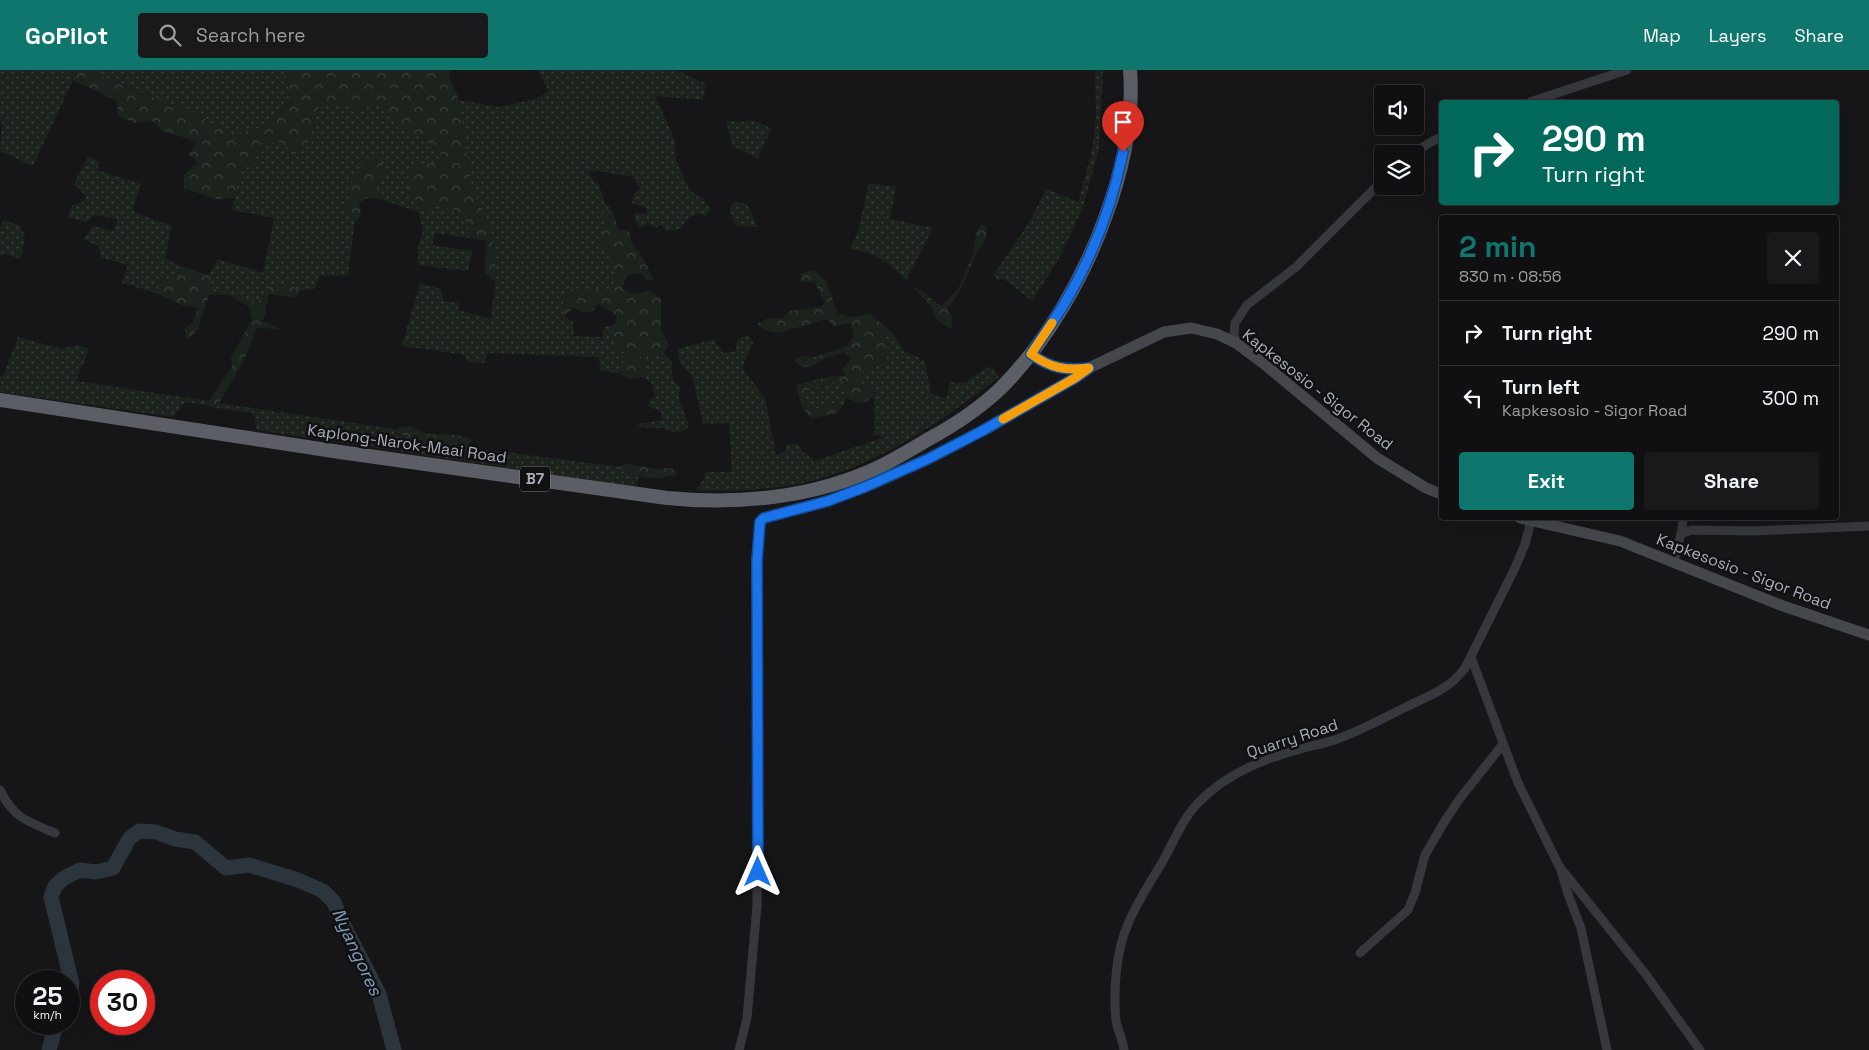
<!DOCTYPE html>
<html lang="en">
<head>
<meta charset="utf-8">
<style>
  body { margin:0; font-family:"Space Grotesk",sans-serif; background:#19191b; color:#f1f3f6; height:100vh; display:flex; flex-direction:column; font-size:19px; white-space:nowrap }
  * { box-sizing:border-box; margin:0 }
  p { font-size:16px; color:#9c9d9f }
  .icon { flex:none; width:28px; height:28px; fill:none; stroke:currentColor; stroke-width:2; stroke-linecap:round; stroke-linejoin:round }
  .map { position:relative; flex:1; overflow:hidden }
  .side { position:absolute; left:1439px; top:145px; width:400px; height:305px; display:flex; flex-direction:column; background:#101012; border-radius:5px; box-shadow:0 5px 20px #0002,0 0 0 1px #303032 }
  .side>* { flex:none }
  .banner { position:absolute; left:1439px; top:30px; width:400px; height:105px; border-radius:5px; box-shadow:0 5px 20px #0002,0 0 0 1px #303032; background:#00695c; color:#fff; overflow:hidden }
  .tools { position:absolute; left:1374px; top:15px; display:grid; gap:10px }
  .tools a { display:grid; place-items:center; width:50px; height:50px; border-radius:5px; background:#101012; box-shadow:0 5px 20px #0002,0 0 0 1px #303032; font-size:25px }
  .speed { position:absolute; left:15px; top:900px; display:flex; gap:10px; font-size:25px; font-weight:700; text-align:center }
  .speed>* { display:grid; place-content:center; width:65px; height:65px; border-radius:50%; background:#101012; box-shadow:0 5px 20px #0002,0 0 0 1px #303032; line-height:1 }
  .speed small { font-size:12px; font-weight:400 }
  .speed .limit { border:8px solid #d22; background:#fff; color:#111 }
  .pin { position:absolute; display:grid; place-items:center; width:42px; height:42px; color:#fff; margin:-51px -21px; border-radius:50% 50% 50% 0; rotate:-45deg; box-shadow:0 0 5px #0007 }
  .pin .icon { rotate:45deg }
  .me { position:absolute; width:55px; margin:-28px; rotate:0deg; stroke-linejoin:round; filter:drop-shadow(0 0 4px #0008) }
  .turn { display:flex; align-items:center; gap:18px; height:105px; padding:0 20px; font-size:22px }
  .turn .icon { width:65px; height:65px; stroke-width:2.5 }
  .turn b { display:block; font-size:35px; line-height:42px }
  .round { display:grid; place-items:center; flex:none; width:52px; height:52px; border-radius:5px; background:#19191b }
  .summary { display:flex; align-items:center; justify-content:space-between; height:85px; padding:0 20px }
  h1 { font-size:30px; font-weight:800; line-height:38px; color:#0f766e }
  .action { display:flex; gap:10px; margin-top:auto; padding:10px 20px }
  .action a { flex:1; height:58px; border-radius:5px; background:#0f766e; color:#fff; font-size:20px; font-weight:800; line-height:58px; text-align:center }
  .action a+a { background:#19191b; color:#f1f3f6 }
  ul { padding:0; list-style:none }
  li { display:flex; align-items:center; gap:15px; height:65px; padding:0 20px; border-top:1px solid #303032 }
  li div { flex:1 }
  li b { display:block; font-size:19px }
  li em { font-style:normal }
  header { display:flex; align-items:center; gap:30px; box-sizing:border-box; height:70px; padding:0 25px; background:#0f766e; color:#fff }
  header strong { font-size:24px }
  nav { display:flex; gap:28px; margin-inline-start:auto; font-size:18px }
  .search { width:350px; height:45px; background:#19191b; display:flex; align-items:center; gap:12px; box-sizing:border-box; padding:0 18px; border-radius:5px; color:#9c9d9f; font-size:19px }
  .map>svg:first-child { display:block }
  .grass { fill:url(#grass-dots) }
  .forest { fill:url(#forest-crowns) }
  .lines { fill:none; stroke-linecap:round; stroke-linejoin:round }
  .river { stroke:#2c353c; stroke-width:15 }
  .minor { stroke:#37383d; stroke-width:9 }
  .secondary { stroke:#45474d; stroke-width:11 }
  .trunk { stroke:#5b5e65; stroke-width:14 }
  .route-casing { stroke:#114b97; stroke-width:12 }
  .route { stroke:#1a73e8; stroke-width:9 }
  .slow { stroke:#f59e0b; stroke-width:9 }
  .labels { text-anchor:middle; stroke-width:5; stroke-linejoin:round; paint-order:stroke }
  .shield { fill:#111113; stroke:#7b7e86; stroke-width:1 }
  .shield-label { font-size:15px; font-weight:bold; fill:#a8adb8 }
  .street-label { font-size:16px; fill:#a8adb8; stroke:#111113 }
  .water-label { font-size:18px; font-style:italic; fill:#7f9bb3; stroke:#111113 }
</style>
</head>
<body>
<header>
<strong>GoPilot</strong>
<div class="search"><svg class="icon" aria-label="search" viewBox="0 0 24 24"><circle cx="10" cy="10" r="6"/><path d="M15 15l6 6"/></svg>Search here</div>
<nav><a>Map</a><a>Layers</a><a>Share</a></nav>
</header>
<div class="map">
<svg width="1869" height="980" viewBox="0 0 1869 980">
  <defs>
    <pattern id="grass-dots" width="8" height="8" patternUnits="userSpaceOnUse" patternTransform="scale(1.25)"><rect width="8" height="8" fill="#1c231d"/><path d="M2 2h.1M6 6h.1" fill="none" stroke="#3a403c" stroke-width="1.8" stroke-linecap="round"/></pattern>
    <pattern id="forest-crowns" width="20" height="18" patternUnits="userSpaceOnUse" patternTransform="scale(1.25)"><rect width="20" height="18" fill="#1c231d"/><path d="M2 6a3 3 0 1 1 6 0M12 15a3 3 0 1 1 6 0" fill="none" stroke="#3a403c"/></pattern>
  </defs>
  <rect width="100%" height="100%" fill="#161618"/>
  <path class="grass" d="M0,0h71l2,10 -40,86 -33,-15 2,-29h-2z
    M97,0h186l9,30 -31,28 -29,6 -38,-21 -97,-39z
    M537,0h140l29,14 -3,16 -48,-4 20,44 1,20 14,31 13,7 7,11 -5,7 -6,-3 -10,4 -9,12 -14,2 -5,-6 -5,3 -8,-5 -8,5 -6,-10 1,-5 12,1v-6l-15,-5 2,-10 6,-4 -8,-13c-15,1 -29,-7 -43,-4l3,7 7,6 6,18 8,9 -10,-2 -1,6 5,10 -7,13c14,19 15,29 15,52l-9,4 -2,-8 -15,4 -20,-2 -7,6 3,22 8,5 1,14 29,1 1,-10 6,-1 2,14 15,13 -8,20 -19,-2 -1,-14 -112,-4 -2,10 -18,-2 -3,-6 -62,-9 18,-63 21,6 2,12 16,2 -1,7 33,9 5,-48 -5,-39 -20,-50 -12,-82 40,7 37,-8 13,-8z
    M1095,0h8l-4,78 -16,59 -23,50 -28,44 -28,-22 -6,1 -5,-5 37,-54 16,-32 32,13 14,-51 4,-34z
    M339,33l22,6 20,-4 19,25 17,4 25,20 -4,9 -31,22 9,15 37,9 13,13 5,16 -36,-5 -3,12 40,6 -4,20 -50,-6v-18l5,-16 -5,-19 -32,-11 -9,-15 -30,25 8,10 -7,54 -29,1 -4,13 -15,2 -9,-6 -20,1 -13,16 -45,-13 -4,-14 9,-16 45,14 11,-55 -42,-8 8,-39 13,-7 9,-21 18,-1 16,12 12,-11 11,-38z
    M726,51l33,1 12,7 -13,29 -25,-12z
    M88,87l11,5 -2,8 44,14 -9,26 21,10 19,5 -7,34 18,8 -11,13 -9,-2 -7,15 -34,-10 6,-18 -26,-7 -4,-12 -15,-7 10,-13 20,5 5,-12 -24,-4 -8,7 -18,-5 4,-12 11,-3 3,-6 -12,-12z
    M869,113l27,4 -6,32 43,9 -27,52c-15,-16 -34,-30 -56,-31l8,-17z
    M735,131l12,3 11,23 -22,-1 -7,-16z
    M4,150l14,5 7,10 -4,24 -15,-5 -6,2v-28z
    M890,260l15,21 20,10 6,32 15,6 4,-17 14,1 22,-15 7,-1 6,10c-62,48 -132,96 -211,109 -31,4 -61,5 -92,5l8,-13 1,-6h27l-3,-49 -26,1 -10,-46 -14,-16 -1,-13 36,-10 9,14 13,-2 1,-12 11,-3 5,7 -11,25 23,30 11,57 9,-3 2,-7 11,-2 4,9 6,2 6,7 70,-24 -10,-2v-47l-13,-3 2,-14 19,-6 1,-27z
    M18,267l44,12 15,-4 12,4 -13,32 132,20 -2,4 -21,-3 -12,15 -173,-25v-16h3z
    M663,283l9,9v17l8,8 -1,12 10,27 -4,5 -13,1 -9,-4 -26,-1 3,-3 22,-4 -1,-8 -13,-6 1,-5 6,-5 -2,-11 -9,-8 3,-13 -10,-10z
    M835,312h8l3,16 -4,9 -6,-5 -21,8 -8,-4 -2,-15z
    M219,333l175,26v4l34,11 21,-1 20,4 149,20 8,5 13,3 -3,12 -379,-57 -4,-17 -37,-5z"/>
  <path class="forest" d="M71,0h26v4l97,39 38,21 29,-6 31,-27 -9,-31h167l-1,6 10,24 12,82 20,50 5,39 -2,10 -9,-8 1,-32 -15,-3 -5,-16 -13,-13 -14,-3 -21,6 -2,-12 -9,-15 5,-21 26,-1 3,-9 -24,-20 -17,-4 -19,-25 -20,4 -22,-6 -20,2 -11,38 -12,11 -16,-12 -18,1 -9,21 -13,7 -6,27 -17,1 -33,-11v-13l14,-12 -9,-9 8,-12 -34,-11 -12,-11 -16,3 -17,-7 -1,-15 -44,-21z
    M379,86l8,19 -10,11 9,15 -17,-4 -10,6 2,12 -6,6 -8,-10 2,-24 15,-28z
    M603,140l10,2 5,17 12,3 1,10 15,21 7,17 -6,1 -6,-8 -14,2 -5,14 10,5 17,-3 12,7v31l8,17 -6,7 -25,1 9,10 -3,13 -15,2 -10,-6 8,-20 -11,-4 -4,-9 -2,-14 6,-4 1,-6 -19,-13 -4,7 -11,3 -10,-6 -8,10 -3,-22 7,-6 20,2 15,-4 3,8 8,-4c0,-23 -1,-33 -16,-52l8,-13 -5,-10z
    M981,154l6,2 -1,14 -9,12 -17,39 -13,17 6,11 -2,11 -15,-11 -5,-13 -17,-18c16,5 16,13 28,18l16,-17 15,-35 3,-21z
    M183,197l26,8 5,14 44,13 13,-16 20,-1 9,6 -4,7 -27,-4 -6,27 18,8 -24,-1 -13,32 -28,48 -10,-3 26,-38 -1,-10 21,-37 -4,-14 -19,-11h-20l-11,34 -11,11 -3,-11 9,-7 5,-14 -17,-3 -25,-12 7,-15 9,2z
    M814,200l12,11 12,33 13,3 19,-3 20,16 -7,8 7,15 -8,12 -19,6 -2,14 13,3 -1,9 -11,7 -16,-6 -3,-16h-8l-30,9 2,15 8,4 21,-8 6,5 -7,7 -23,4 -10,-10 -6,-23 36,-9h14l-4,-7 9,-10 -7,-7 -21,7 -11,7 -9,1 -9,-6 9,-5 12,1 33,-11 6,-11 -4,-12 -16,3 -8,-7 -47,14 -14,-3 -8,-6 11,-6 14,1 8,-8 31,-4 4,-5 -11,-20 -14,-1 1,-7z
    M410,356l17,8 31,1 14,5 -3,7 -20,-4 -21,1 -34,-12v-3z
    M626,393l30,6 14,-1 7,3 -2,6c-7,-3 -9,1 -16,1 -12,1 -32,-5 -41,-11z"/>
  <g class="lines">
    <path class="river" d="M69,929l3,-15 -21,-87 4,-11 9,-8 16,-8 16,2 17,-4 16,-29 10,-8 17,1 19,7 20,3 31,26 23,-3 49,15 25,11 11,11 7,18 38,74 15,56
      M49,980l5,-18 4,-8"/>
    <path class="minor" d="M1530,32l97,-32
      M1413,84l16,-11 12,-6
      M1236,273l-2,-9 1,-11 12,-18 49,-38 86,-86
      M1683,463l9,-3 62,1 115,-5
      M1674,492c3,-16 9,-29 9,-44
      M1471,587l47,126 41,83 85,106 56,78
      M0,720c13,28 29,32 55,43
      M1561,801l8,26 12,31 26,122
      M1360,883l48,-43 7,-17 10,-38 21,-36 15,-22 42,-53
      M739,980l8,-32 10,-112v-346l3,-38 4,-4 64,-17 37,-14 63,-28 54,-28 93,-53 14,-10
      M1124,980c-1,-10 -6,-19 -8,-29 -3,-29 0,-71 12,-97 9,-22 23,-43 35,-63 11,-20 19,-41 35,-58 29,-30 67,-45 106,-55 11,-3 23,-5 33,-9 24,-8 46,-21 69,-32 22,-11 44,-18 59,-39l50,-100 10,-24 6,-23"/>
    <path class="secondary" d="M1031,284c19,14 35,17 58,14l75,-36 27,-4 26,6 19,9 27,20 114,95 49,30 15,6
      M1520,448l100,23 163,65 86,29"/>
    <path class="trunk" d="M0,330l340,52 327,46c71,7 148,0 214,-32 16,-8 31,-17 46,-26 26,-14 53,-32 74,-52 45,-45 83,-111 104,-170 17,-46 29,-99 25,-148"/>
  </g>
  <g class="lines">
    <defs>
      <path id="route" d="M758,802l-1,-312 3,-38 4,-4 64,-17 37,-14 63,-28 54,-28 93,-53 14,-10c-23,3 -39,0 -58,-14 10,-16 22,-32 32,-48 29,-48 49,-99 60,-154"/>
    </defs>
    <use href="#route" class="route-casing"/>
    <use href="#route" class="route"/>
    <path class="slow" d="M1003,349l72,-41 14,-10c-23,3 -39,0 -58,-14l21,-31"/>
  </g>
  <g class="labels">
    <rect class="shield" x="520" y="396.5" width="30" height="25" rx="4"/>
    <g class="shield-label">
      <text x="535" y="414">B7</text>
    </g>
    <g class="street-label">
      <text transform="translate(1318 319) rotate(38)" y="6">Kapkesosio - Sigor Road</text>
      <text transform="translate(407 373) rotate(8)" y="6">Kaplong-Narok-Maai Road</text>
      <text transform="translate(1744 501) rotate(21)" y="6">Kapkesosio - Sigor Road</text>
      <text transform="translate(1292 668) rotate(-18)" y="6">Quarry Road</text>
    </g>
    <g class="water-label">
      <text transform="translate(357 882) rotate(65)" y="6">Nyangores</text>
    </g>
  </g>
</svg>
<div class="tools">
<a><svg class="icon" aria-label="sound" viewBox="0 0 24 24"><path d="M4 9h4l5-4v14l-5-4H4zM17 9q2 3 0 6"/></svg></a>
<a><svg class="icon" aria-label="layers" viewBox="0 0 24 24"><path d="M12 4l9 5-9 5-9-5zM3 14l9 5 9-5"/></svg></a>
</div>
<div class="speed"><div>25<small>km/h</small></div><div class="limit">30</div></div>
<div class="pin" style="left:1123px;top:82px;background:#d93025"><svg class="icon" aria-label="arrive" viewBox="0 0 24 24"><path d="M6 21V4h12l-3 4 3 4H6"/></svg></div>
<svg class="me" style="left:758px;top:802px" viewBox="-20 -20 40 40"><path d="M0-17L14 15 0 8-14 15z" fill="#1a73e8" stroke="#fff" stroke-width="4"/></svg>
<div class="banner">
<div class="turn"><svg class="icon" aria-label="right" viewBox="0 0 24 24"><path d="M7 20v-9h11M14 6l5 5-5 5"/></svg><div><b>290 m</b>Turn right</div></div>
</div>
<section class="side">
<div class="summary"><div><h1>2 min</h1><p>830 m · 08:56</p></div><a class="round"><svg class="icon" aria-label="close" viewBox="0 0 24 24"><path d="M6 6l12 12M18 6L6 18"/></svg></a></div>
<ul>
<li><svg class="icon" aria-label="right" viewBox="0 0 24 24"><path d="M7 20v-9h11M14 6l5 5-5 5"/></svg><div><b>Turn right</b></div><em>290 m</em></li>
<li><svg class="icon" aria-label="left" viewBox="0 0 24 24"><path d="M17 20v-9H6M10 6l-5 5 5 5"/></svg><div><b>Turn left</b><p>Kapkesosio - Sigor Road</p></div><em>300 m</em></li>
</ul>
<div class="action"><a>Exit</a><a>Share</a></div>
</section>
</div>
</body>
</html>
